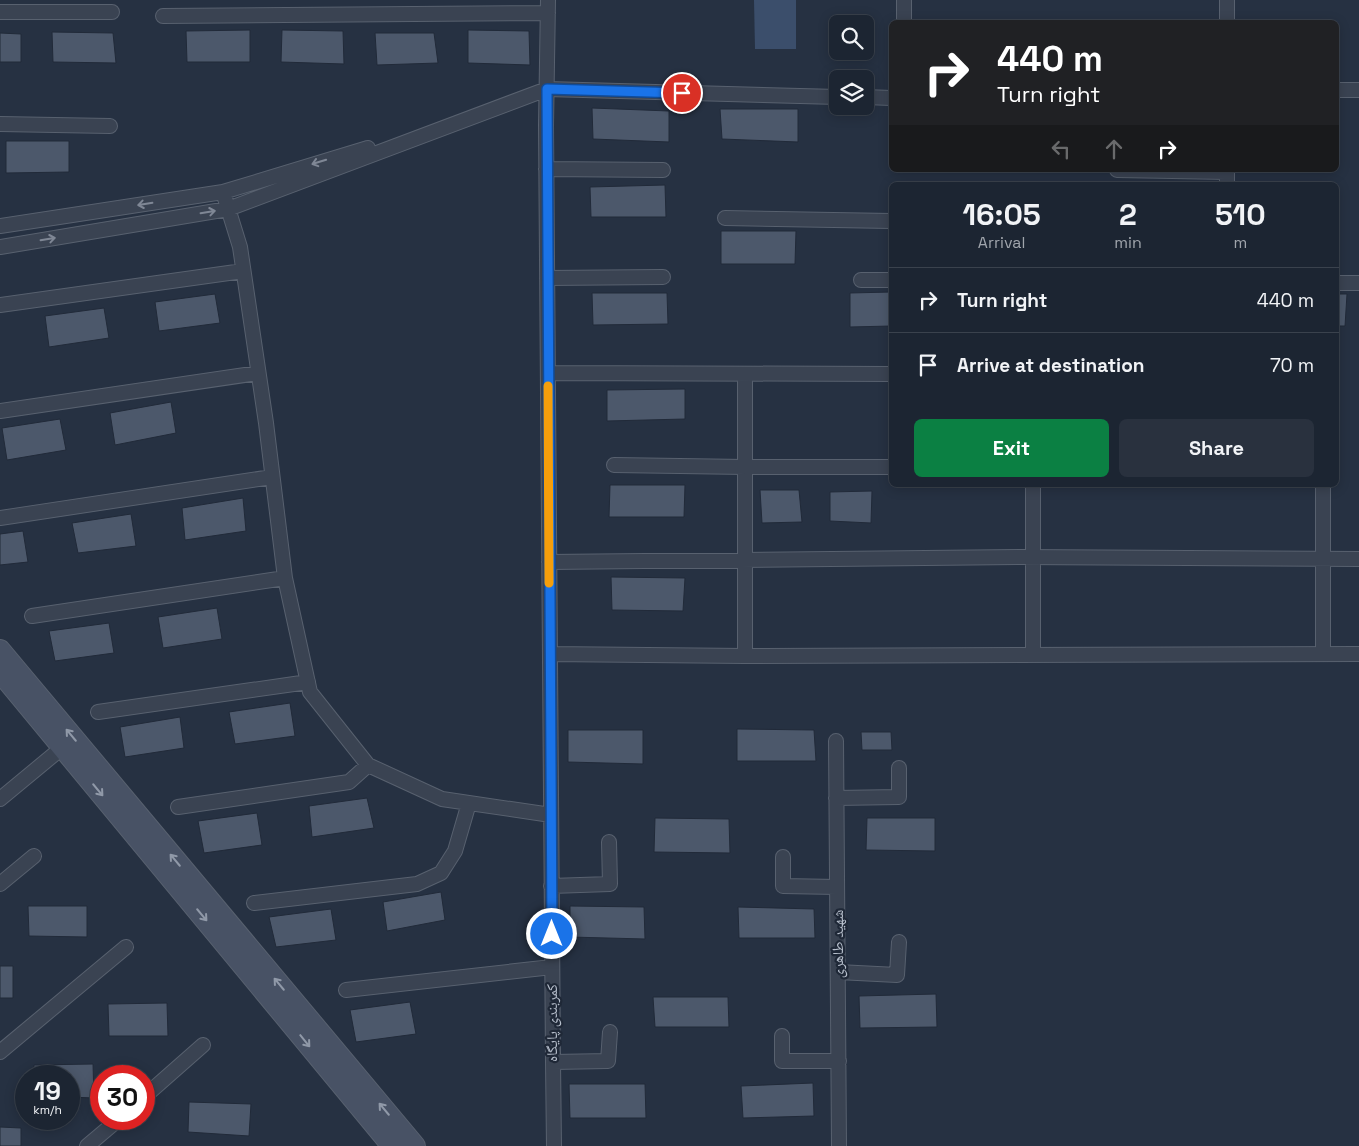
<!DOCTYPE html>
<html lang="en">
<head>
<meta charset="utf-8">
<style>
  body { margin:0; font-family:"Space Grotesk","Noto Naskh Arabic",sans-serif; background:#29313e; color:#f1f3f6; height:100vh; display:flex; flex-direction:column; font-size:19px; white-space:nowrap }
  * { box-sizing:border-box; margin:0 }
  p { font-size:16px; color:#a0a5ac }
  .icon { flex:none; width:28px; height:28px; fill:none; stroke:currentColor; stroke-width:2; stroke-linecap:round; stroke-linejoin:round }
  .map { position:relative; flex:1; overflow:hidden }
  .panel { position:absolute; left:889px; top:182px; width:450px; height:305px; display:flex; flex-direction:column; background:#1c2532; border-radius:8px; box-shadow:0 2px 12px #0003,0 0 0 1px #3a424d }
  .panel>* { flex:none }
  .hud { position:absolute; left:889px; top:20px; width:450px; height:152px; border-radius:8px; box-shadow:0 2px 12px #0003,0 0 0 1px #3a424d; background:#202124; color:#fff; overflow:hidden }
  .fabs { position:absolute; left:829px; top:15px; display:grid; gap:10px }
  .fabs a { display:grid; place-items:center; width:45px; height:45px; border-radius:8px; background:#1c2532; box-shadow:0 2px 12px #0003,0 0 0 1px #3a424d; font-size:25px }
  .speed { position:absolute; left:15px; top:1065px; display:flex; gap:10px; font-size:25px; font-weight:700; text-align:center }
  .speed>* { display:grid; place-content:center; width:65px; height:65px; border-radius:50%; background:#1c2532; box-shadow:0 2px 12px #0003,0 0 0 1px #3a424d; line-height:1 }
  .speed small { font-size:12px; font-weight:400 }
  .speed .limit { border:8px solid #d22; background:#fff; color:#111 }
  .pin { position:absolute; display:grid; place-items:center; width:42px; height:42px; color:#fff; margin:-21px; border:2px solid #fff; border-radius:50%; box-shadow:0 1px 5px #0007 }
  .me { position:absolute; width:55px; margin:-28px; rotate:0deg; stroke-linejoin:round; filter:drop-shadow(0 0 4px #0008) }
  .turn { display:flex; align-items:center; gap:18px; height:105px; padding:0 25px; font-size:22px }
  .turn .icon { width:65px; height:65px; stroke-width:2.5 }
  .turn b { display:block; font-size:35px; line-height:42px }
  .lanes { display:flex; align-items:center; height:48px; padding:0 25px; background:#0003; justify-content:center; gap:25px; direction:ltr }
  .lanes .off { opacity:.35 }
  .eta { display:flex; justify-content:space-evenly; align-items:center; height:85px; text-align:center }
  .eta b { font-size:30px; font-weight:700; line-height:35px }
  .action { display:flex; gap:10px; margin-top:auto; padding:10px 25px }
  .action a { flex:1; height:58px; border-radius:8px; background:#0b8043; color:#fff; font-size:20px; font-weight:700; line-height:58px; text-align:center }
  .action a+a { background:#29313e; color:#f1f3f6 }
  ul { padding:0; list-style:none }
  li { display:flex; align-items:center; gap:15px; height:65px; padding:0 25px; border-top:1px solid #3a424d }
  li div { flex:1 }
  li b { display:block; font-size:19px }
  li em { font-style:normal }
  .map>svg:first-child { display:block }
  .water { fill:#3b4e6b }
  .building { fill:#4c586b; stroke:#212a39 }
  .lines { fill:none; stroke-linecap:round; stroke-linejoin:round }
  .street-casing { stroke:#58616f; stroke-width:16 }
  .secondary-casing { stroke:#58616f; stroke-width:22 }
  .street { stroke:#3a4352; stroke-width:14 }
  .secondary { stroke:#485265; stroke-width:20 }
  .oneway { stroke:#7f8795 }
  .oneway2 { stroke:#9099a8 }
  .route-casing { stroke:#114b97; stroke-width:12 }
  .route { stroke:#1a73e8; stroke-width:9 }
  .slow { stroke:#f59e0b; stroke-width:9 }
  .labels { text-anchor:middle; stroke-width:4.5; stroke-linejoin:round; paint-order:stroke }
  .street-label { font-size:15px; fill:#b7bfcc; stroke:#1f2837 }
</style>
</head>
<body>
<div class="map">
<svg width="1359" height="1146" viewBox="0 0 1359 1146">
  <rect width="100%" height="100%" fill="#263142"/>
  <path class="water" d="M754,0h42v49h-41z"/>
  <path class="building" d="M250,30v32h-63l-1,-31z
    M282,30l61,1 1,33 -63,-2z
    M468,30l61,1 1,34 -62,-2z
    M52,32l61,1 3,30 -63,-1z
    M0,33l21,1v28h-21z
    M375,33h59l4,30 -61,2z
    M592,108l77,3v31l-76,-3z
    M720,109h78v33l-76,-3z
    M6,141h63v31l-63,1z
    M665,185l1,32h-75l-1,-30z
    M721,231h75l-1,33h-74z
    M891,292v34l-41,1v-34z
    M592,293h75l1,31 -75,1z
    M215,294l5,29 -61,8 -4,-29z
    M1336,294h11l-2,32h-9z
    M104,308l5,30 -60,9 -4,-31z
    M685,389v30l-78,2v-31z
    M171,402l5,31 -61,12 -5,-32z
    M60,419l6,31 -59,10 -5,-32z
    M610,485h75l-1,32h-75z
    M760,490h39l3,32 -40,1z
    M872,491l-1,32 -41,-2v-29z
    M243,498l3,33 -61,9 -3,-32z
    M131,514l5,32 -58,7 -6,-30z
    M23,531l5,31 -28,3v-31z
    M611,577l74,1 -2,33 -71,-1z
    M217,608l5,31 -59,9 -5,-31z
    M109,623l5,30 -59,8 -6,-30z
    M290,703l5,33 -60,8 -6,-32z
    M180,717l4,31 -59,9 -5,-30z
    M737,729l77,1 2,31h-79z
    M568,730h75v34l-75,-2z
    M861,732h30l1,18h-30z
    M367,798l7,30 -62,9 -3,-31z
    M257,813l5,32 -58,8 -6,-32z
    M655,818l74,1 1,34 -76,-1z
    M867,818h68v33l-69,-1z
    M441,892l4,28 -58,11 -4,-29z
    M28,906h59v31l-58,-1z
    M570,906l74,1 1,32 -75,-2z
    M738,907l76,2 1,29h-76z
    M331,909l5,31 -60,7 -7,-30z
    M0,966h13v32h-13z
    M936,994l1,33 -77,1 -1,-32z
    M653,997h75l1,30h-74z
    M410,1002l6,32 -60,8 -6,-32z
    M167,1003l1,33h-59l-1,-32z
    M93,1064l1,34 -25,-1v-21h-35v-11z
    M813,1083l1,33 -71,2 -2,-32z
    M569,1084h76l1,34h-76z
    M189,1102l62,2 -2,32 -61,-4z
    M0,1127l21,1v18h-21z"/>
  <g class="lines">
    <defs>
      <path id="street" d="M548,0l-2,125 7,937 1,84
        M904,0v22
        M0,12h112
        M163,16l385,-3
        M1227,22v-22
        M1336,90h23
        M865,97l26,1
        M0,124l110,2
        M546,169l117,1
        M1117,170l110,2
        M1227,170v15
        M223,192l17,55 26,176 19,155 25,114 58,73 74,34 109,16
        M725,218l166,3
        M0,226l223,-34 145,-44
        M0,247l228,-38 319,-120 291,8
        M547,278l116,-1
        M861,280h30
        M1336,283h23
        M0,305l243,-34
        M548,373l343,1
        M0,411l258,-38
        M614,465l131,2h146
        M1033,485v169
        M0,518l272,-41
        M549,562l470,-5 340,2
        M32,616l253,-38
        M1323,653v-168
        M550,654l195,2 614,-2
        M745,656v-282
        M98,712l210,-30
        M836,741l3,405
        M836,798l63,-1v-29
        M0,799l63,-52
        M178,807l171,-25 19,-17
        M783,857v29l54,1
        M0,884l34,-28
        M551,886l59,-2 -1,-42
        M254,903l163,-19 24,-11 14,-22 14,-48
        M838,972l59,3 2,-33
        M346,990l206,-23
        M782,1036v25h57
        M0,1052l126,-105
        M553,1062l55,-1 2,-29
        M144,1097l59,-52
        M87,1146l32,-27"/>
      <path id="secondary" d="M0,650l415,496
        M0,672l392,474"/>
    </defs>
    <use href="#street" class="street-casing"/>
    <use href="#secondary" class="secondary-casing"/>
    <use href="#street" class="street"/>
    <use href="#secondary" class="secondary"/>
  </g>
  <defs><path id="oneway-shaft" d="M-6 0H5M1.5-3L5.5 0L1.5 3" fill="none" stroke-width="1.6" stroke-linecap="round" stroke-linejoin="round" transform="scale(1.25)"/></defs>
  <g class="oneway">
    <use href="#oneway-shaft" transform="translate(319 162) rotate(163)"/>
    <use href="#oneway-shaft" transform="translate(145 204) rotate(171)"/>
    <use href="#oneway-shaft" transform="translate(208 212) rotate(-9)"/>
    <use href="#oneway-shaft" transform="translate(48 239) rotate(-9)"/>
  </g>
  <g class="oneway2">
    <use href="#oneway-shaft" transform="translate(71 735) rotate(-130)"/>
    <use href="#oneway-shaft" transform="translate(98 790) rotate(50)"/>
    <use href="#oneway-shaft" transform="translate(175 860) rotate(-130)"/>
    <use href="#oneway-shaft" transform="translate(202 915) rotate(50)"/>
    <use href="#oneway-shaft" transform="translate(279 984) rotate(-130)"/>
    <use href="#oneway-shaft" transform="translate(305 1041) rotate(51)"/>
    <use href="#oneway-shaft" transform="translate(384 1109) rotate(-130)"/>
  </g>
  <g class="lines">
    <defs>
      <path id="route" d="M552,934l-5,-845 135,4"/>
    </defs>
    <use href="#route" class="route-casing"/>
    <use href="#route" class="route"/>
    <path class="slow" d="M548,386l1,197"/>
  </g>
  <g class="labels">
    <g class="street-label">
      <text transform="translate(838 944) rotate(-90)" y="5">شهید طاهری</text>
      <text transform="translate(552 1023) rotate(-90)" y="5">کمربندی پایگاه</text>
    </g>
  </g>
</svg>
<div class="fabs">
<a><svg class="icon" aria-label="search" viewBox="0 0 24 24"><circle cx="10" cy="10" r="6"/><path d="M15 15l6 6"/></svg></a>
<a><svg class="icon" aria-label="layers" viewBox="0 0 24 24"><path d="M12 4l9 5-9 5-9-5zM3 14l9 5 9-5"/></svg></a>
</div>
<div class="speed"><div>19<small>km/h</small></div><div class="limit">30</div></div>
<div class="pin" style="left:682px;top:93px;background:#d93025"><svg class="icon" aria-label="arrive" viewBox="0 0 24 24"><path d="M6 21V4h12l-3 4 3 4H6"/></svg></div>
<svg class="me" style="left:552px;top:934px" viewBox="-20 -20 40 40"><circle r="17" fill="#1a73e8" stroke="#fff" stroke-width="3"/><path d="M0-11L8 9 0 5-8 9z" fill="#fff"/></svg>
<div class="hud">
<div class="turn"><svg class="icon" aria-label="right" viewBox="0 0 24 24"><path d="M7 20v-9h11M14 6l5 5-5 5"/></svg><div><b>440 m</b>Turn right</div></div>
<div class="lanes"><svg class="icon off" aria-label="left" viewBox="0 0 24 24"><path d="M17 20v-9H6M10 6l-5 5 5 5"/></svg><svg class="icon off" aria-label="ahead" viewBox="0 0 24 24"><path d="M12 20V5M6 11l6-6 6 6"/></svg><svg class="icon" aria-label="right" viewBox="0 0 24 24"><path d="M7 20v-9h11M14 6l5 5-5 5"/></svg></div>
</div>
<section class="panel">
<div class="eta">
<div><b>16:05</b><p>Arrival</p></div>
<div><b>2</b><p>min</p></div>
<div><b>510</b><p>m</p></div>
</div>
<ul>
<li><svg class="icon" aria-label="right" viewBox="0 0 24 24"><path d="M7 20v-9h11M14 6l5 5-5 5"/></svg><div><b>Turn right</b></div><em>440 m</em></li>
<li><svg class="icon" aria-label="arrive" viewBox="0 0 24 24"><path d="M6 21V4h12l-3 4 3 4H6"/></svg><div><b>Arrive at destination</b></div><em>70 m</em></li>
</ul>
<div class="action"><a>Exit</a><a>Share</a></div>
</section>
</div>
</body>
</html>
